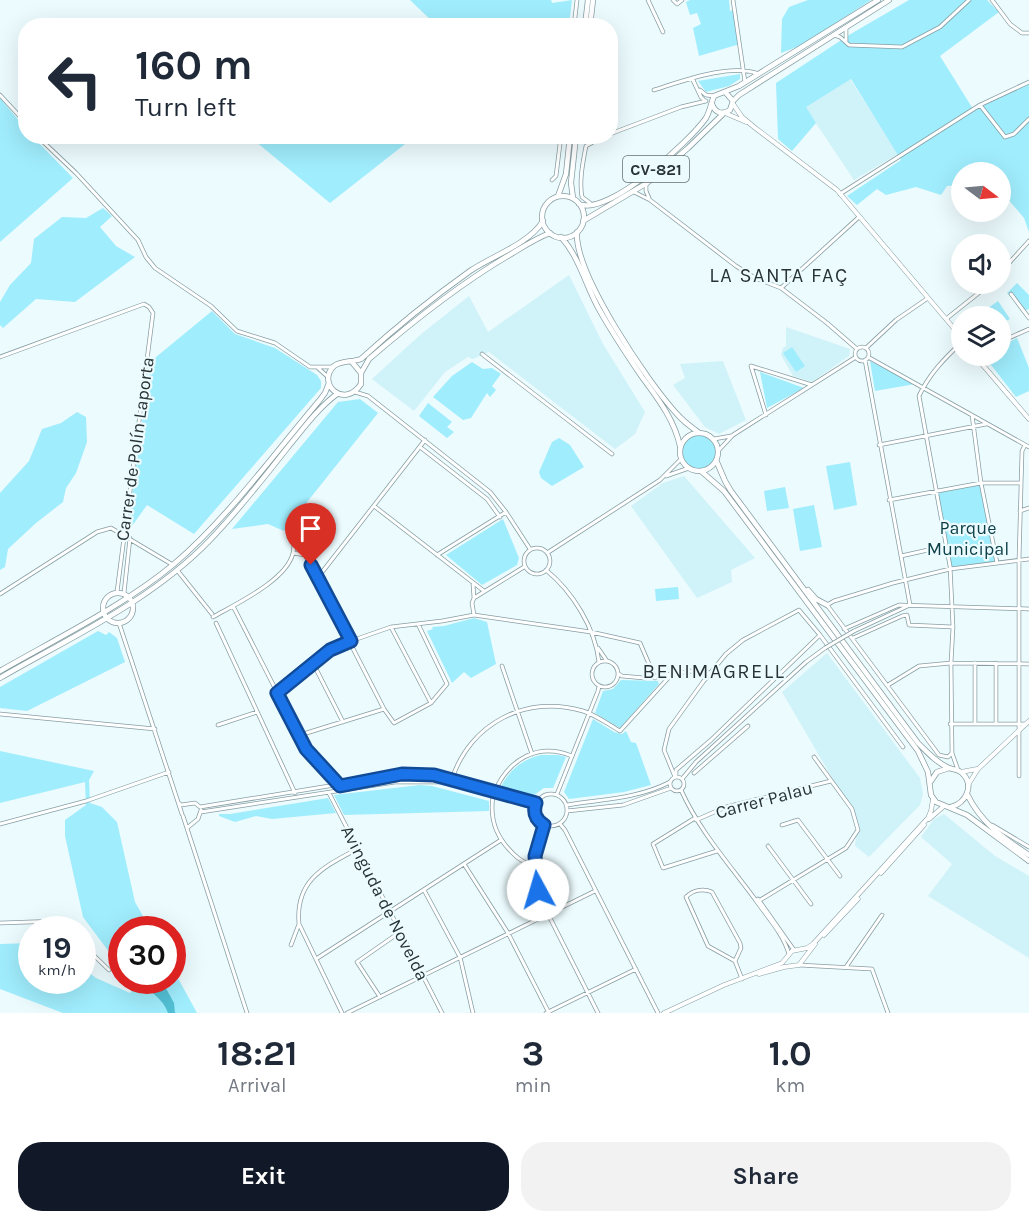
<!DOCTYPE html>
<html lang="en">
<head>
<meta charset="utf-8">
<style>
  body { margin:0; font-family:Karla,sans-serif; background:#f2f2f3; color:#1f2937; height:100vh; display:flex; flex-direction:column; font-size:22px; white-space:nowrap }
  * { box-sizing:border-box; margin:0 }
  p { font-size:20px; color:#747a83 }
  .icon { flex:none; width:33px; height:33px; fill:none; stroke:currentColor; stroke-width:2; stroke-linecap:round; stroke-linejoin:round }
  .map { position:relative; height:1013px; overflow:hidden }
  .side { display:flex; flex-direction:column; background:#fff; flex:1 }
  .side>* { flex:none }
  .top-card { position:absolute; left:18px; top:18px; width:600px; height:126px; border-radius:24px; box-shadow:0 6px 24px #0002; background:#fff; color:#1f2937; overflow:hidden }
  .needle { width:39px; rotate:106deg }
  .buttons { position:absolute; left:951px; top:162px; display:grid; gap:12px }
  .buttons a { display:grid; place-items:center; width:60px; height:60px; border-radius:50%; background:#fff; box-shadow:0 6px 24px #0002; font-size:30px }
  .speed { position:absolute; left:18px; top:916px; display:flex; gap:12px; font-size:30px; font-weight:700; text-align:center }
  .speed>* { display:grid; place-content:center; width:78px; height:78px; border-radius:50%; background:#fff; box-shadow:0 6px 24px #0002; line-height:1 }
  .speed small { font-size:15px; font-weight:400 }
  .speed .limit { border:9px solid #d22; background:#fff; color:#111 }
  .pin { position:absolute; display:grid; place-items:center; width:51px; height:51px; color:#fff; margin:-62px -26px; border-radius:50% 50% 50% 0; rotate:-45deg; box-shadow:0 0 6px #0007 }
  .pin .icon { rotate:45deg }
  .me { position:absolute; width:66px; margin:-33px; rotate:354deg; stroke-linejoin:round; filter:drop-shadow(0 0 4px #0008) }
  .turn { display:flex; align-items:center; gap:21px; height:126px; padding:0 18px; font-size:27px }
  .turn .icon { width:78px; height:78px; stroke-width:2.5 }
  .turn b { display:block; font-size:42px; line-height:51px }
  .eta { display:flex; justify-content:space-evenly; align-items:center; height:102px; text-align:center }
  .eta b { font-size:36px; font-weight:700; line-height:42px }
  .primary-button { display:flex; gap:12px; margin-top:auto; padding:12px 18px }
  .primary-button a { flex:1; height:69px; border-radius:24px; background:#111827; color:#fff; font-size:24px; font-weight:700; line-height:69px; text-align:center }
  .primary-button a+a { background:#f2f2f3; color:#1f2937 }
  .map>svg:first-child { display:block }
  .built { fill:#d0f2f9 }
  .green { fill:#a0edfd }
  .water { fill:#53c0d5 }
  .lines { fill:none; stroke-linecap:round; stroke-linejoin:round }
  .minor-casing { stroke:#879ea3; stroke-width:4.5 }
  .tertiary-casing { stroke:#879ea3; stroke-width:5 }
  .secondary-casing { stroke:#879ea3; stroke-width:6 }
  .primary-casing { stroke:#879ea3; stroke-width:6 }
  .minor { stroke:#fff; stroke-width:3 }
  .tertiary { stroke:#fff; stroke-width:4 }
  .secondary { stroke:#fff; stroke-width:4.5 }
  .primary { stroke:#fff; stroke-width:4.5 }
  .minor-bridge-casing { stroke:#879ea3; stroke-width:4.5; stroke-linecap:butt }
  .minor-bridge { stroke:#fff; stroke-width:3 }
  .route-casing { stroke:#114b97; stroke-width:15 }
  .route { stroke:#1a73e8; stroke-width:10 }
  .labels { text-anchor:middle; stroke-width:4.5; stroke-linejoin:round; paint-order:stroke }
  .shield { fill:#ecfbfe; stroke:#646f71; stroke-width:1.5 }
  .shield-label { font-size:16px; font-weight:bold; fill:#293335 }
  .street-label { font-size:18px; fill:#293335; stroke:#ecfbfe }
  .park-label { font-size:18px; fill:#0b3e47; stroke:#ecfbfe }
  .neighbourhood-label { font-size:20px; letter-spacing:1.5px; fill:#293335; stroke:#ecfbfe }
</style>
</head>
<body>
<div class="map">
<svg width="1029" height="1013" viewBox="0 0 1029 1013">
  <rect width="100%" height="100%" fill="#ecfbfe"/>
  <path class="built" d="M850,79l48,75 -44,26 -49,-73z
    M569,275l34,69 42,68 -10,22 -20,15 -126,-97 -16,7 -5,-2 -23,15 -31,39 -42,-32 48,-44 49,-39 19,36z
    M786,327l64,22 -1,7 -37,26 -19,-6 -12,-21 2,-7 3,-2z
    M723,361l23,59 -27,14 -14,-7 -32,-42 12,-7 -5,-14z
    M684,476l71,82 -24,12 1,12 -35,16 -66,-92 32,-23z
    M827,653l93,125 3,16 -3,11 -51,52 -14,-11 3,-24 -76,-130z
    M944,814l51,42 34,20v82l-101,-62 24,-32 -31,-27 13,-18z"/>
  <path class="green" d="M410,0h141l1,3 20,-3 -3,25 -132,1z
    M690,0h39l1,11 4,-1 6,34 -41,12 -6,-28 8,-4 -4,-11 -7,2 -4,-13z
    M808,0h63l-69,45 -21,8 1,-34 7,-12z
    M909,0h78l12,12 -59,44 33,53 56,-26v149l-5,-14 -23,-27 -1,-19h-38l-1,13 -14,1 -6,9 -25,-8 -30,8 -9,-6 -20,16 -10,-9 54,-36 -50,-81 -45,28 10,16 -24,28 -14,-12 -2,-56 73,-48z
    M740,74v5l-11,7 -23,6 -8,-11z
    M0,98l25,30 1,8 7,1 40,41 -73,64z
    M250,137h164l-84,66z
    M103,208l9,8 -12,11 16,19 19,11 -60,45 -39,-3 -33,29 -3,-3v-23l10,-17 21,-22 3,-24 28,-22 24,1z
    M1017,283l12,12v14l-5,2 -17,-18z
    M998,301l12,18 -9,4 -1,-7h-23z
    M212,311l23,23 40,14 42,27 4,6v7l-127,146 -47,-29 -20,28 23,-171z
    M1017,338l12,30v23l-13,6 -32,-41h16l1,-10z
    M792,347l13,19 -9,6 -13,-19z
    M870,361l45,23 -40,7z
    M472,362l11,7 9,-1 9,6 -9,12 4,4 -6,7 -3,-4 -16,25 -8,2 -30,-23 19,-21z
    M760,372l44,16 -37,20z
    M360,399l18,14 -94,118 -16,-7 -36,5 106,-127z
    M428,403l24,19 -5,5 7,5 -7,6 -28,-22z
    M77,412l9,5 1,25 -11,31 -10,15 -3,14 -27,21 -28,26 -3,18 -5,3v-77l29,-32 13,-32 19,-6z
    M682 452a17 17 0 1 1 34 0a17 17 0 1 1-34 0Z
    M559,438l11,7 14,22 -32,19 -11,-8 -2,-6 13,-30z
    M850,462l7,43 -23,5 -8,-44z
    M981,483l16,80 -47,6 -13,-78z
    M785,487l4,21 -22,3 -3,-20z
    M814,505l8,42 -22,4 -7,-42z
    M503,519l16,39 -2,7 -35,20 -36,-30z
    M678,587l1,12 -23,2 -1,-12z
    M474,618l13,4 9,42 -25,14 -7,-6 -12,11 -25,-52 6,-2 -1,-2 12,-1z
    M98,631l8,4 3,-3 8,6 8,24 -98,49 -27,-3v-21z
    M621,680l37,1 1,3 -39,44 -25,-15 8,-22 10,-2z
    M593,719l21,13 8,2 4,-3 5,11 5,1 15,42 -27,7 -55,7 -5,-7z
    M0,751l94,20 -5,9 1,23 12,4 15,15 18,80 16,28h-29l-1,38 -38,-51 -18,-81v-16l21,-15 -1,-23 -85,21z
    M541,755h17l8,2 -13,31h-9l-10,7 -33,-8c8,-17 22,-28 40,-32z
    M420,785l12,1 57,15v10l-145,4 -10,-20z
    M328,798l8,15 -64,6 -16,-3 -21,6 -16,-6v-2h11z
    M31,943l1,38h50l1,-13 13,10 34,15 2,-3 -4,-9h44l1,-12 24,44h-134l-63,-24v-45z"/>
  <path class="water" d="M138,981h24l12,22 1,10h-7c-5,-15 -19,-22 -30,-32z"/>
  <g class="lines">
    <defs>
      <path id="minor" d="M648,0l15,32
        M673,0l4,4 5,-4
        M733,0l12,82
        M992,0l18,24 12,9h7
        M574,26l3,-26
        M846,28v13
        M834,35l6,2 9,8 53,2 38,-20 29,-27
        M692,78l9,19 4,4
        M654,90c29,-9 76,-27 105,-16
        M700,90l6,5 8,1
        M0,95l26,28
        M980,105l25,32 9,-3 15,-15
        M610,134l71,-27 25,-6
        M37,136l39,37 62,67 8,17 9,11 56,38 26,25 38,12 35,24h23
        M552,180l4,-4 5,-40
        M646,185v6l3,7
        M634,192l16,8 86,66 19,12 26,10 46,35 30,26
        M840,194l140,-89 49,-23
        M590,203l-8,-6c-3,-17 1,-35 4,-51l18,-10
        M1000,273l29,-32
        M781,288l78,-71
        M1011,294l18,24
        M946,319l44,-35
        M1000,342l29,-13
        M855 354a7 7 0 1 1 14 0a7 7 0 1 1-14 0Z
        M866,348l30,-28 32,-22
        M482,354l130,100
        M0,357l144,-53 5,3 4,6 -36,279
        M868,357l161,90
        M865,360l45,245
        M318,368l10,9
        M355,392l13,4 122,96 16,20 24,37
        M766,415l-15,-49 61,19
        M972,415l9,68 16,80
        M714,439l17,-3
        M879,445l107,-21
        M420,447l67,52 13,18
        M718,451l15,-16 123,-78
        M666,476l23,-8
        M889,500l92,-17h40
        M374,506l110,85
        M1020,511l9,-3
        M524 561a13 13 0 1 1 26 0a13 13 0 1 1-26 0Z
        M293,553l12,2 79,154 10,14 37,-20 16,-19 -29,-60
        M547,553l113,-73 21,-21
        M437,555l69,-43
        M901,556l45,-10
        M177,570l35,44
        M546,570c27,22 49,58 53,92
        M317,576l6,-5 102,-131
        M473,584l1,14
        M124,593l6,-55
        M0,594l97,-62 14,-4 62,37
        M233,606l73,143 34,37
        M474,615l-2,-12 2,-5 50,-31
        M213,617c23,-13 74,-37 80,-64 2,-9 0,-20 1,-29
        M119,623l63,191
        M216,623l79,170
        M391,627l40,76
        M844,629l55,-24 130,4
        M854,631l56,-26
        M853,638l49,-22 5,-1 2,10 44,2
        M598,648l9,13
        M592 674a13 13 0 1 1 26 0a13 13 0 1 1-26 0Z
        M313,663l30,59
        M975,663v60
        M996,663v60
        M502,666l30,88
        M619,674l3,2 22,2 48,-7 19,2
        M888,685l31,-19 32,-3 78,1
        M277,693l53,-43 21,-9 40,-14 51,-6 32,-6 117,17 49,11 15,35
        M0,714l155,15
        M950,724h75
        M218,725l39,-13
        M300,735l84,-26
        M952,753l-4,4 -9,-2 -112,-150 7,-4 59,-18 57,-14 79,-10
        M958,770l-6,-17 -1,-90 2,-36 -3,-61 -31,-170c10,-22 26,-38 43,-54
        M694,773l54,-47
        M676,775v-5l35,-30 109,-105
        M1019,776v-216l3,-109 3,-6
        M675,777l-11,-27 5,-21 34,-47 23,-28 17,-14 56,-30 21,25 83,112
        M670 784a7 7 0 1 1 14 0a7 7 0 1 1-14 0Z
        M452,779c18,-56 75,-85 131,-68 13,4 25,13 37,20l51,-56
        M682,779l14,-17 110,-100 19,-14
        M681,790c19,42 49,75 76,112 12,17 26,32 32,52
        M495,791c14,-32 43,-49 77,-35
        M329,793l113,220
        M535 810a16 16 0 1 1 32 0a16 16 0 1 1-32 0Z
        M557,794l41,-103 1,-5
        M493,796c-4,26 5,45 25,62 6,4 10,7 17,7
        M179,803l2,2 14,-2 5,4 202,-33 42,3 92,26
        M567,805c36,-6 70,-6 103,-23
        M567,811l56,-6 48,-17
        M201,812l194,-30h49l91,26
        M183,816l64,197
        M695,818l-42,26 10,24 54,-17
        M696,820l30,-13 105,-26
        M0,824l86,-23 83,-29
        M560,824l5,6 93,183
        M544,825l-9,31 3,33 10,25 50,99
        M782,825l16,-5 42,56
        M992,825l37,22
        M187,828l11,-9 3,-9
        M768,846l43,58
        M464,864l44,69 41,80
        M424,890l36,67 13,56
        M758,899l36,51
        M757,902l89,-54 12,-18 -6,-21 -38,-52
        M0,923l59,-2 9,9
        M82,944l27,26
        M291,945l8,-21
        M316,959l185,-119
        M735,961l6,-13 -1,-5 -28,-51c-9,-4 -19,-2 -26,5l22,49 27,15 7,18
        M799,965l73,4 16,44
        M846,967l36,-52
        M380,997l-23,-35 43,-30
        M342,1013l-43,-89c-4,-44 25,-57 58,-75
        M347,1013l248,-122
        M546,1013l90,-44"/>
      <path id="tertiary" d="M733,104l9,13 12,10 83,63 125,148
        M725,113l21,9
        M975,356l54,63
        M961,772l16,-3
        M968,785l10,-16 51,-48
        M929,819l15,-13
        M881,873l43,-48
        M824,935l34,-36
        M759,974l25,-7 15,-2 16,-21
        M664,1013l60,-28 58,-22 10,-12 15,-3 6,-4 115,-126 3,-7 2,-12"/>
      <path id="secondary" d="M352,362l9,11v11c-17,26 -45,-1 -27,-18 6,-5 19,-4 27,-7 35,-32 71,-61 109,-88 22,-15 59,-27 73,-50
        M361,373l8,-14c43,-37 88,-73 137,-102 14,-8 28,-18 44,-24
        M103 608a15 15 0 1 1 30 0a15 15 0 1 1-30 0Z
        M0,671c56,-32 125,-66 174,-107 53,-45 100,-110 145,-163l6,-8 4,-10
        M0,678c71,-41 151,-77 209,-137 28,-29 54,-62 79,-94 15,-18 30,-39 49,-53"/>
      <path id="primary" d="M585,26l3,-26
        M590,26l3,-26
        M733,101l6,-6 150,-95
        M712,104c3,9 10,11 18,6l3,-9 -7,-8
        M558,196l8,-22 4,-38
        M542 217a21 21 0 1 1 42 0a21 21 0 1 1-42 0Z
        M573,198l-2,-15 5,-47
        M579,204c29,13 111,-63 127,-86 4,-7 5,-15 8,-22l25,-10 139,-86
        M583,221l64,-38 41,-35 36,-35
        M577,232c-3,41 71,151 100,182 6,7 14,13 21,18
        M561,237c19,21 25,50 39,74 13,23 27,44 42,66 16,22 32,42 38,69
        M680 452a19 19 0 1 1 38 0a19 19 0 1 1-38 0Z
        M716,460l9,21 6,10 187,252c9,9 19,20 31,25 5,2 9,1 13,5 13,12 4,30 -11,34
        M701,471l23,20 194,260 10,21 3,23 5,7 31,13 62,46
        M808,590l8,9 11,6
        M931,781l6,-9 12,-4
        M967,794c14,29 36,44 62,61"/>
    </defs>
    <use href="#minor" class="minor-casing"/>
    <use href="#tertiary" class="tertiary-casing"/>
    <use href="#secondary" class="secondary-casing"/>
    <use href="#primary" class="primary-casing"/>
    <use href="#minor" class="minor"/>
    <use href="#tertiary" class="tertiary"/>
    <use href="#secondary" class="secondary"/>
    <use href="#primary" class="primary"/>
    <defs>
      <path id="minor-bridge" d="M825,648l29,-17"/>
    </defs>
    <use href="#minor-bridge" class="minor-bridge-casing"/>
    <use href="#minor-bridge" class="minor-bridge"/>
  </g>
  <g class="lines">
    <defs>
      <path id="route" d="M311,565l40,76 -21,9 -53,43 29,56 34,37 62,-12 32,1 102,28c-3,9 -1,16 8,22l-9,31 3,34"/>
    </defs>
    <use href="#route" class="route-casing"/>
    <use href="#route" class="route"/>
  </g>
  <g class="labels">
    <rect class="shield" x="623" y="156" width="66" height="26" rx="4.5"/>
    <g class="shield-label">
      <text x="656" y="175">CV-821</text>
    </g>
    <g class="street-label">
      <text transform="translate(135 449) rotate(-82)" y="6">Carrer de Polín Laporta</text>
      <text transform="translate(764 800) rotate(-15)" y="6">Carrer Palau</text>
      <text transform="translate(385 903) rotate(63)" y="6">Avinguda de Novelda</text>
    </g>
    <g class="park-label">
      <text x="968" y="534">Parque<tspan x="968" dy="21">Municipal</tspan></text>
    </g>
    <g class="neighbourhood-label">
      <text x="779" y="282">LA SANTA FAÇ</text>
      <text x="714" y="678">BENIMAGRELL</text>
    </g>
  </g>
</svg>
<div class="buttons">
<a><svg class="needle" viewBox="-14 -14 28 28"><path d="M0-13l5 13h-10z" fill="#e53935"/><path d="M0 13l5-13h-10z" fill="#747a83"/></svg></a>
<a><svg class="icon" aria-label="sound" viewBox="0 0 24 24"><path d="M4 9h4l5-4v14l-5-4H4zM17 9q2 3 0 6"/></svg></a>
<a><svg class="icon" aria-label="layers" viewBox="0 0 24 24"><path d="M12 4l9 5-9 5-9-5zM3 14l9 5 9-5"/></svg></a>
</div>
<div class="speed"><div>19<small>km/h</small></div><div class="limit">30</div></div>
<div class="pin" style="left:311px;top:565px;background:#d93025"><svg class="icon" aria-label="arrive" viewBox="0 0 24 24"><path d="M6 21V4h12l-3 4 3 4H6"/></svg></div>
<svg class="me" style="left:538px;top:890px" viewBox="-20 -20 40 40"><circle r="19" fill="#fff"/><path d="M0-13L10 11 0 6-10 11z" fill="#1a73e8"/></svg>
<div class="top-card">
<div class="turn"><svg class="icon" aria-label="left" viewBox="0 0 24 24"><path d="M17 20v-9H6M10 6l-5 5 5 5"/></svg><div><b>160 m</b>Turn left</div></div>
</div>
</div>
<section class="side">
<div class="eta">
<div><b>18:21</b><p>Arrival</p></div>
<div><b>3</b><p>min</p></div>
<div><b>1.0</b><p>km</p></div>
</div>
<div class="primary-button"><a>Exit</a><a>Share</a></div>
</section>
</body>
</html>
